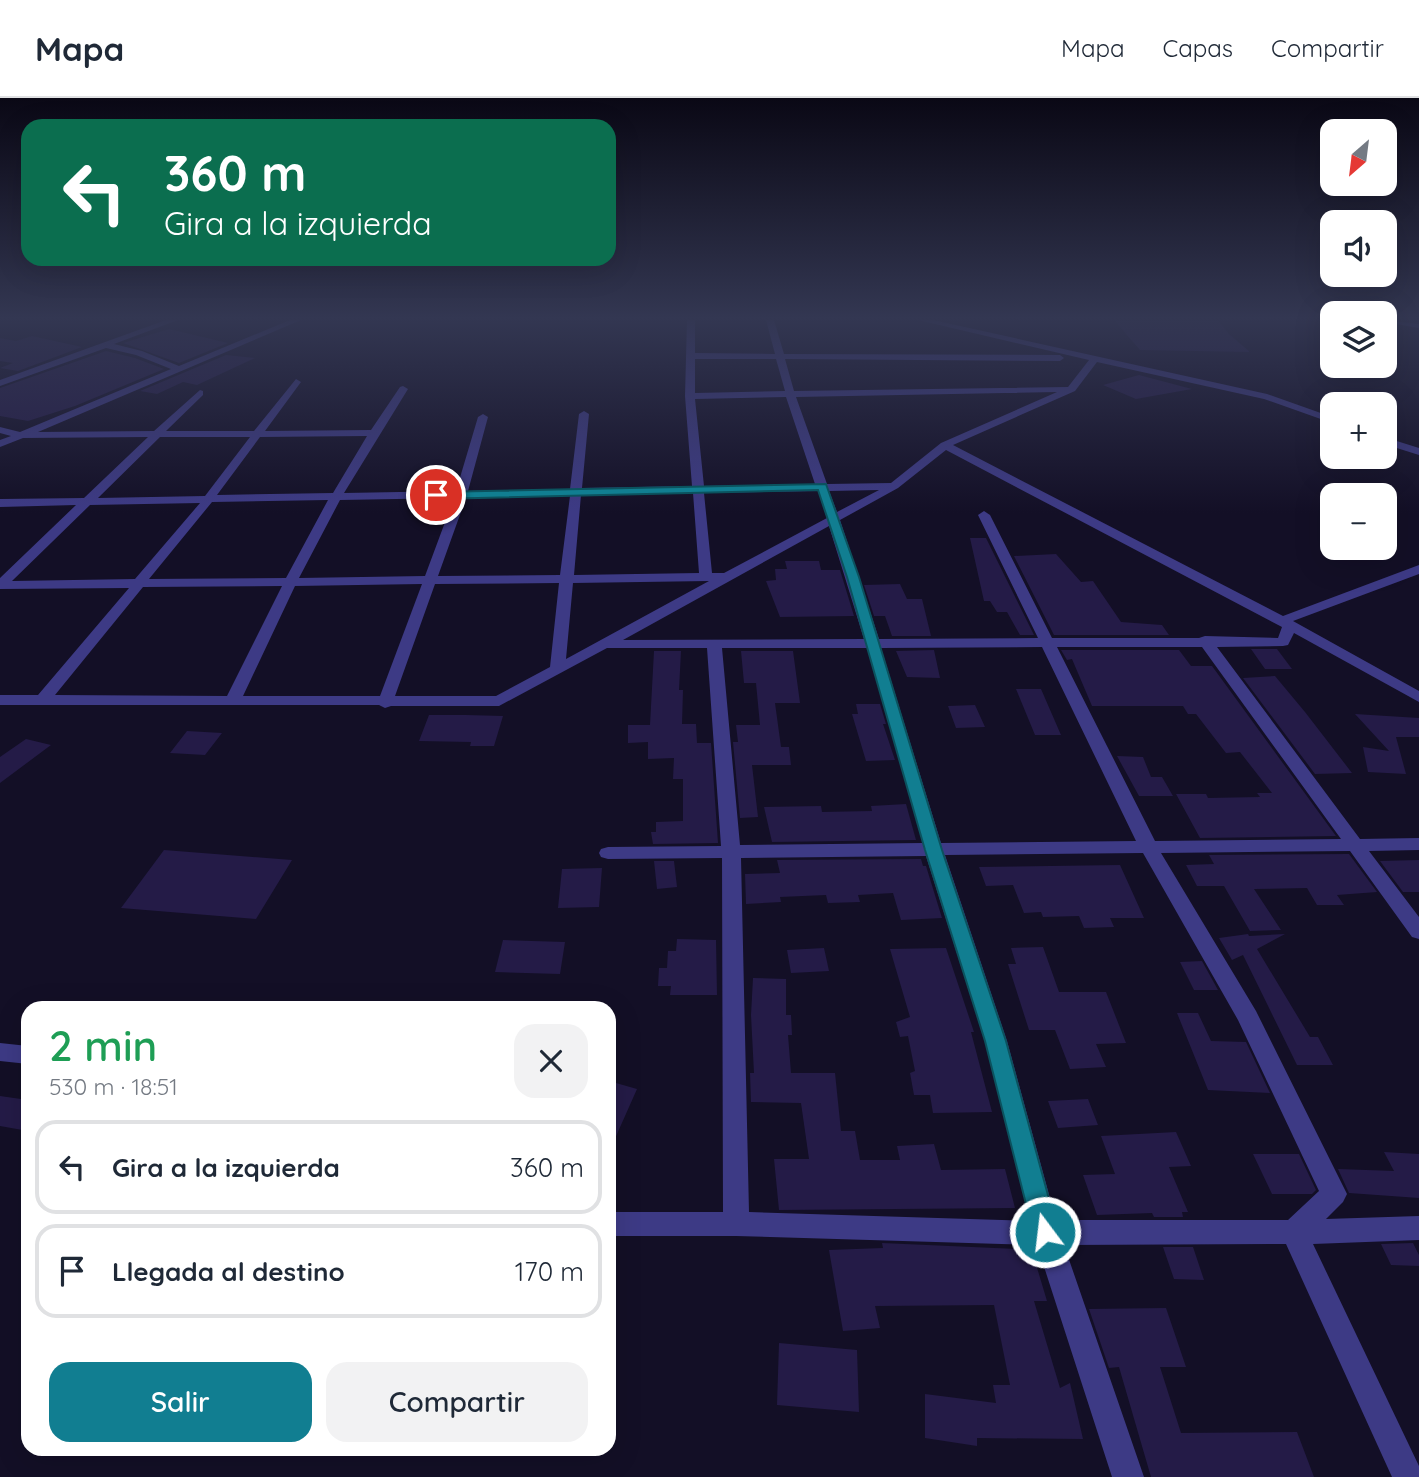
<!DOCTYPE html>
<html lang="es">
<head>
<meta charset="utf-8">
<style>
  body { margin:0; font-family:Quicksand,sans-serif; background:#f2f2f3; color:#1f2937; height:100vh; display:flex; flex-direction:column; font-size:26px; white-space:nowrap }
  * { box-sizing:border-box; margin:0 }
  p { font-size:23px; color:#747a83 }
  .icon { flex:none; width:38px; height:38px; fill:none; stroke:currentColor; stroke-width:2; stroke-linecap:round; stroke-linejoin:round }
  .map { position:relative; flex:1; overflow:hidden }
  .drawer { position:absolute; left:21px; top:903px; width:595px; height:455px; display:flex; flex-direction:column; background:#fff; border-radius:21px; box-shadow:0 7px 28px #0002 }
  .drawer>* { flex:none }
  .guide { position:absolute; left:21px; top:21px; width:595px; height:147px; border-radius:21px; box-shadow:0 7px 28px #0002; background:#0b6e4f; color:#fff; overflow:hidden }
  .needle { width:46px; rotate:208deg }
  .controls { position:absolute; left:1320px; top:21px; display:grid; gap:14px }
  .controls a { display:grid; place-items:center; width:77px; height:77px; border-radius:14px; background:#fff; box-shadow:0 7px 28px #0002; font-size:35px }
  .pin { position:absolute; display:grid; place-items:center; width:60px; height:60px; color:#fff; margin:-30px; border:4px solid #fff; border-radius:50%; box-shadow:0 2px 7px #0007 }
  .me { position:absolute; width:77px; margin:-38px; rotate:345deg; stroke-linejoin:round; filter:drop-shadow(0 0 5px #0008) }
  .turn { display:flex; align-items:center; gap:24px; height:147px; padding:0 28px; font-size:32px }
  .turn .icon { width:91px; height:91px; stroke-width:2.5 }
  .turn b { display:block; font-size:49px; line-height:60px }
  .round { display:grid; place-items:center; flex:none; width:74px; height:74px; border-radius:21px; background:#f2f2f3 }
  .overview { display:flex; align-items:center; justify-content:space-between; height:119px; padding:0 28px }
  h1 { font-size:42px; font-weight:600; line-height:52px; color:#1e9e55 }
  .button { display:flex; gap:14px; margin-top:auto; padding:14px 28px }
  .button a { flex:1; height:80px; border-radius:21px; background:#117e91; color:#fff; font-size:28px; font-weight:600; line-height:80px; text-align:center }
  .button a+a { background:#f2f2f3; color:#1f2937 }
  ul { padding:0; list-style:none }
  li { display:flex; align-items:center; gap:21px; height:94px; margin:0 14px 10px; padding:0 14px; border:4px solid #e0e1e3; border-radius:21px }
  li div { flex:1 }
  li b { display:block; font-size:26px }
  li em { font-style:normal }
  header { display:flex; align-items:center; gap:42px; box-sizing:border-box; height:98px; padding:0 35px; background:#fff; border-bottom:2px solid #e0e1e3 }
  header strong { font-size:33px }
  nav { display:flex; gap:38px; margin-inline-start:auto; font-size:24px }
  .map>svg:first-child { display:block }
  .building { fill:#241b47 }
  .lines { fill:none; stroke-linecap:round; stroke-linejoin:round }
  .minor { fill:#3d3a85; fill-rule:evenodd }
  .route { fill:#117e91; stroke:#0b525e; stroke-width:2 }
</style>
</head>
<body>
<header>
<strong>Mapa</strong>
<nav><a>Mapa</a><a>Capas</a><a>Compartir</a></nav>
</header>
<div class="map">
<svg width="1419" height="1379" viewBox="0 0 1419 1379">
  <rect width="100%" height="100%" fill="#130f26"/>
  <path class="building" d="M1114,222h104l11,14 21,18 -110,-2z
    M169,231l59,14 -49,20 -56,-20z
    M32,238l50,11 -64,24 -18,-3 13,-5 -13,-2v-23l16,3z
    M106,253l29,7 29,11 -89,37 -47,15 -28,-5v-28z
    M226,257l29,3 -58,27 -14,-3 -26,12 -17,-3z
    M1139,277l53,14 -56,10 -33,-14z
    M970,440h16l48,97h-14l-13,-23h-10l-7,-11h-6z
    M1056,456l25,28 12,-1 28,41 41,3 7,10h-115l-40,-79z
    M785,463h34l2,9h19l14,46 -74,1 -14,-36 10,-1 -1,-11h12z
    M900,486l7,15h15l9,37h-39l-7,-20h-11l-10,-31z
    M1251,551h26l15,20h-27z
    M934,552l6,28 -33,-1 -11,-26z
    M1061,552h118l12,16h21l124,170 -136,2 -24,-44h30l2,4 52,-1 -3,-4h15l-32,-41 -14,1 -30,-39h-8l-5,-8h-91l-20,-47 -5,1z
    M654,553h27l-2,39h4l-1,34h14l1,19h14l7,100 -65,1 -2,-12h5v-10l27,-1v-42h-10l1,-21 -26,1v-17l-20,1v-18h22z
    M741,553h52l7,52h-25l6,44h8l2,18h-39l6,52 -18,1 -7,-76h5l-2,-17h24l-4,-42h-12z
    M1275,578l30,36 47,61 -37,1 -72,-96z
    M1016,591h25l20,46h-26z
    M856,606h24l6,20h-3l12,36 -29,1 -14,-47h6z
    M975,607l10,22 -29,1 -8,-22z
    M1355,616l64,4v19h-23l10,37 -38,-2 -5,-25 26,4z
    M429,617h37l37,1 -9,30h-24l1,-4 -52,-1z
    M187,633l35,2 -17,22 -35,-2z
    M26,641l25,6 -51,38v-26z
    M1117,658l26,1 8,20h11l11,19h-34z
    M906,706l10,36 -144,2 -8,-35 57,-1 1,6 50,-1 -1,-5z
    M164,752l128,10 -36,59 -135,-11z
    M1349,756l28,38 -40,3 7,10h-27l-10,-17 -53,1 27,41 -31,1 -26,-45h-27l-11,-21 28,-1 -5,-9z
    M921,761l2,7h3l16,52 -41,2 -8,-27 -35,2 2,7 -32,1 -2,-8 -46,2 1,5 -35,2 -1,-30 35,-1 -3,-13z
    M1419,762v32h-16l-23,-31z
    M654,763h20l3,26 -20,2z
    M1120,767l24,53h-34l4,9 -30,1 -5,-12 -36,1 -2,-5 -17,1 -11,-28 -27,1 -7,-19z
    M602,770l-3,39 -41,1 4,-39z
    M1248,836l1,2 36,-2 -28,15 53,88h8l15,28h-36l-54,-110 -11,5 -13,-22z
    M677,841l39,1 1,55h-47l1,-9h-13l1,-18h8l1,-17h8z
    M503,842l62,2 -5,32 -65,-2z
    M1043,849l16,45h47l20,51 -30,1 10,23 -36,2 -15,-39h-26l-21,-66h8l-5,-16z
    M824,850l5,23 -38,2 -4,-23z
    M946,850l28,84h-3l21,80 -59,1 -3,-18h-16l-4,-22 5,-2 -7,-35 -8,1 -4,-15 14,-5 -20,-68z
    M1202,863l16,29h-24l-14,-28z
    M753,880l33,1v36h5l1,20h-4l3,38h44l6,58h14l5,29h40l-3,-14 37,-2 7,26 64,-1 10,39 -236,2 -5,-51h35l-8,-56 -50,-1 -1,-29h4l-3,-58z
    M1177,915h21l13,28 35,1 24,51 -62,-3z
    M609,983l28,8 -28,63z
    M0,998l28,4v31l-28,-5z
    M1088,1001l10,26 -40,3 -10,-27z
    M1176,1034l15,34 -22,1 19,45h-6l1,5h-29l-2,-4 -55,2 -14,-40 32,-1 -14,-38z
    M1384,1054l35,2v44l-70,-5 -11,-24 56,2z
    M1253,1056h46l17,36 -4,4h-40z
    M882,1145l135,6 18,12 12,40h-13l26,87 10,-5 13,56 -106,-1v8l-52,-8v-44l71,9 -3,-18h17l-16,-80 -119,1 5,22 -37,3 -14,-81 54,-2z
    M1413,1145l6,12v11l-28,-1 -10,-21z
    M1163,1149h30l11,33 -30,-1z
    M1166,1210l20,59h-26l21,66 116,-1 17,45h-163l-32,-110 -10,1 -20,-59z
    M779,1245l78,7 2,62 -82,-7z"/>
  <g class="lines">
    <path class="minor" d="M166,222h12l-64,24 28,7 37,15 111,-46h11l-263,112 116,-1 46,-41 3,1v4l-37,36h88l42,-52 5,3 -36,49 106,-1 29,-43 3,-1 5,3 -64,104 112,-2 22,-74 5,-3 5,3 -20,74 102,-2 9,-75 5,-3 5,3 -7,74 110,-2 -7,-90 2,-76h8v33l80,1 -9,-34h8l10,34 276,1 4,3 -4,3 -275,-2 9,32 274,-4 21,-27 -171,-40h15l334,74 65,23v6l-68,-24 -167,-37 -22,29 -122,54 330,171 136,-51v9l-126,47 126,70v11l-125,-69 -6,12 -5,1 -66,1 143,192 59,-1v12l-50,1 50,66v22l-7,-2 -62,-86 -189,2 95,158 91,183 -4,8 -17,17 93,-3v24l-106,4 106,222v11h-27l-106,-233 -222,1 80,232h-32l-75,-232 -301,-9h-127v-24h114l-1,-354 -114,1 -7,-2 -2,-4 2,-4 7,-2 113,-1 -14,-198h-100l-108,58h-108l-6,2 -6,-3h-379v-10h38l91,-107 -129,1v-11l76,-73 -76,2v-8l84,-1 64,-61 -125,1 -23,9v-7l11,-4 -11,-3v-6l20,5 151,-63 -35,-14 -30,-7 -106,38v-6zM695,261h81l9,32 -90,2zM1057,294l-116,51 -50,40 -64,1 -31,-87zM786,299l29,87 -111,2 -9,-87zM367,338l-34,57 -116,2 43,-58zM160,339h90l-45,59 -107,2zM946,352l336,177 -4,11 -73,-2 -6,2h-147l-62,-123 -6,-4 -6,4 60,123 -159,1 -39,-119 58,-32zM879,392l-42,22 -8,-21zM818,393l9,27 -103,55h-12l-8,-80zM693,395l6,80 -125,2 7,-80zM570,398l-10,79 -122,1 28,-78zM454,400l-29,78 -126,2 41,-78zM328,402l-42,78 -137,1 63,-77zM200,405l-65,76 -123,2 78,-76zM829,428l35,113 -241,1zM709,483l-143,78 7,-76zM559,485l-9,84 -54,29h-101l40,-112zM422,486l-42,112h-137l52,-110zM282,488l-55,110 -172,-1 88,-108zM1042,549l94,194 -195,2 -60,-195zM1057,549h145l139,192 -186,2zM722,550h145l56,195 -183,2zM1143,755l95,167 81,171 -31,29h-232l-49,-179 -62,-186zM926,758l59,185 45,180 -281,-9 -8,-354z
      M1384,222l35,4v4l-35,-6z
      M1384,339l35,11v7l-35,-11z
      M0,945l28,3v18l-28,-3z"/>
  </g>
  <linearGradient id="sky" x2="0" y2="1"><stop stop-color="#0a0815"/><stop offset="0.53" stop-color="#333752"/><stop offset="1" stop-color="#333752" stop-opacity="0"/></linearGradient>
  <rect width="1419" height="415" fill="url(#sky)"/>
  <path class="route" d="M826,386l33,93 83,273 64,191 52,191 -4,8 -9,4 -8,-4 -4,-8 -48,-191 -60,-191 -78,-273 -29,-87 -382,9 -6,-4 6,-3z"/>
</svg>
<div class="controls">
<a><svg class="needle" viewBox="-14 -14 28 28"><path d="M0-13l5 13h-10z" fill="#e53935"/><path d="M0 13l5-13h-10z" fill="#747a83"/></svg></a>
<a><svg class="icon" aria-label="sound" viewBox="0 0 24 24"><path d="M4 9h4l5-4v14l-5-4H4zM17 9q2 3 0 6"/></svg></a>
<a><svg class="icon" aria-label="layers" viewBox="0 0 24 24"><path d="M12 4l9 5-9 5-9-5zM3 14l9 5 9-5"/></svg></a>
<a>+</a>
<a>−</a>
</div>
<div class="pin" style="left:436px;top:397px;background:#d93025"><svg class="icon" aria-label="arrive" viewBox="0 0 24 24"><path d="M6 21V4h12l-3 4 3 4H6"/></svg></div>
<svg class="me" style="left:1045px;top:1134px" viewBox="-20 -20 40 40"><circle r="17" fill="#117e91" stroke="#fff" stroke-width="3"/><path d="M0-11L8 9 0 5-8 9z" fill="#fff"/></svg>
<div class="guide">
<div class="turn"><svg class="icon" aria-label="left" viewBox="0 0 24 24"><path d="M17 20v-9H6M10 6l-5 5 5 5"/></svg><div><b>360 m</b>Gira a la izquierda</div></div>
</div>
<section class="drawer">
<div class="overview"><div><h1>2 min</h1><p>530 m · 18:51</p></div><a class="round"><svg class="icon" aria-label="close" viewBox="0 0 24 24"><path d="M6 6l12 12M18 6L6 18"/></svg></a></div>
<ul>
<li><svg class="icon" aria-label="left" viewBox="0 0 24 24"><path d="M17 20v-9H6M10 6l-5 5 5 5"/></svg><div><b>Gira a la izquierda</b></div><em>360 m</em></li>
<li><svg class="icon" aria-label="arrive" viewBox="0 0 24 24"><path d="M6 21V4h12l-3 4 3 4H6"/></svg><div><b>Llegada al destino</b></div><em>170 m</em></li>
</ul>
<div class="button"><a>Salir</a><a>Compartir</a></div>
</section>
</div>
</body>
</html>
